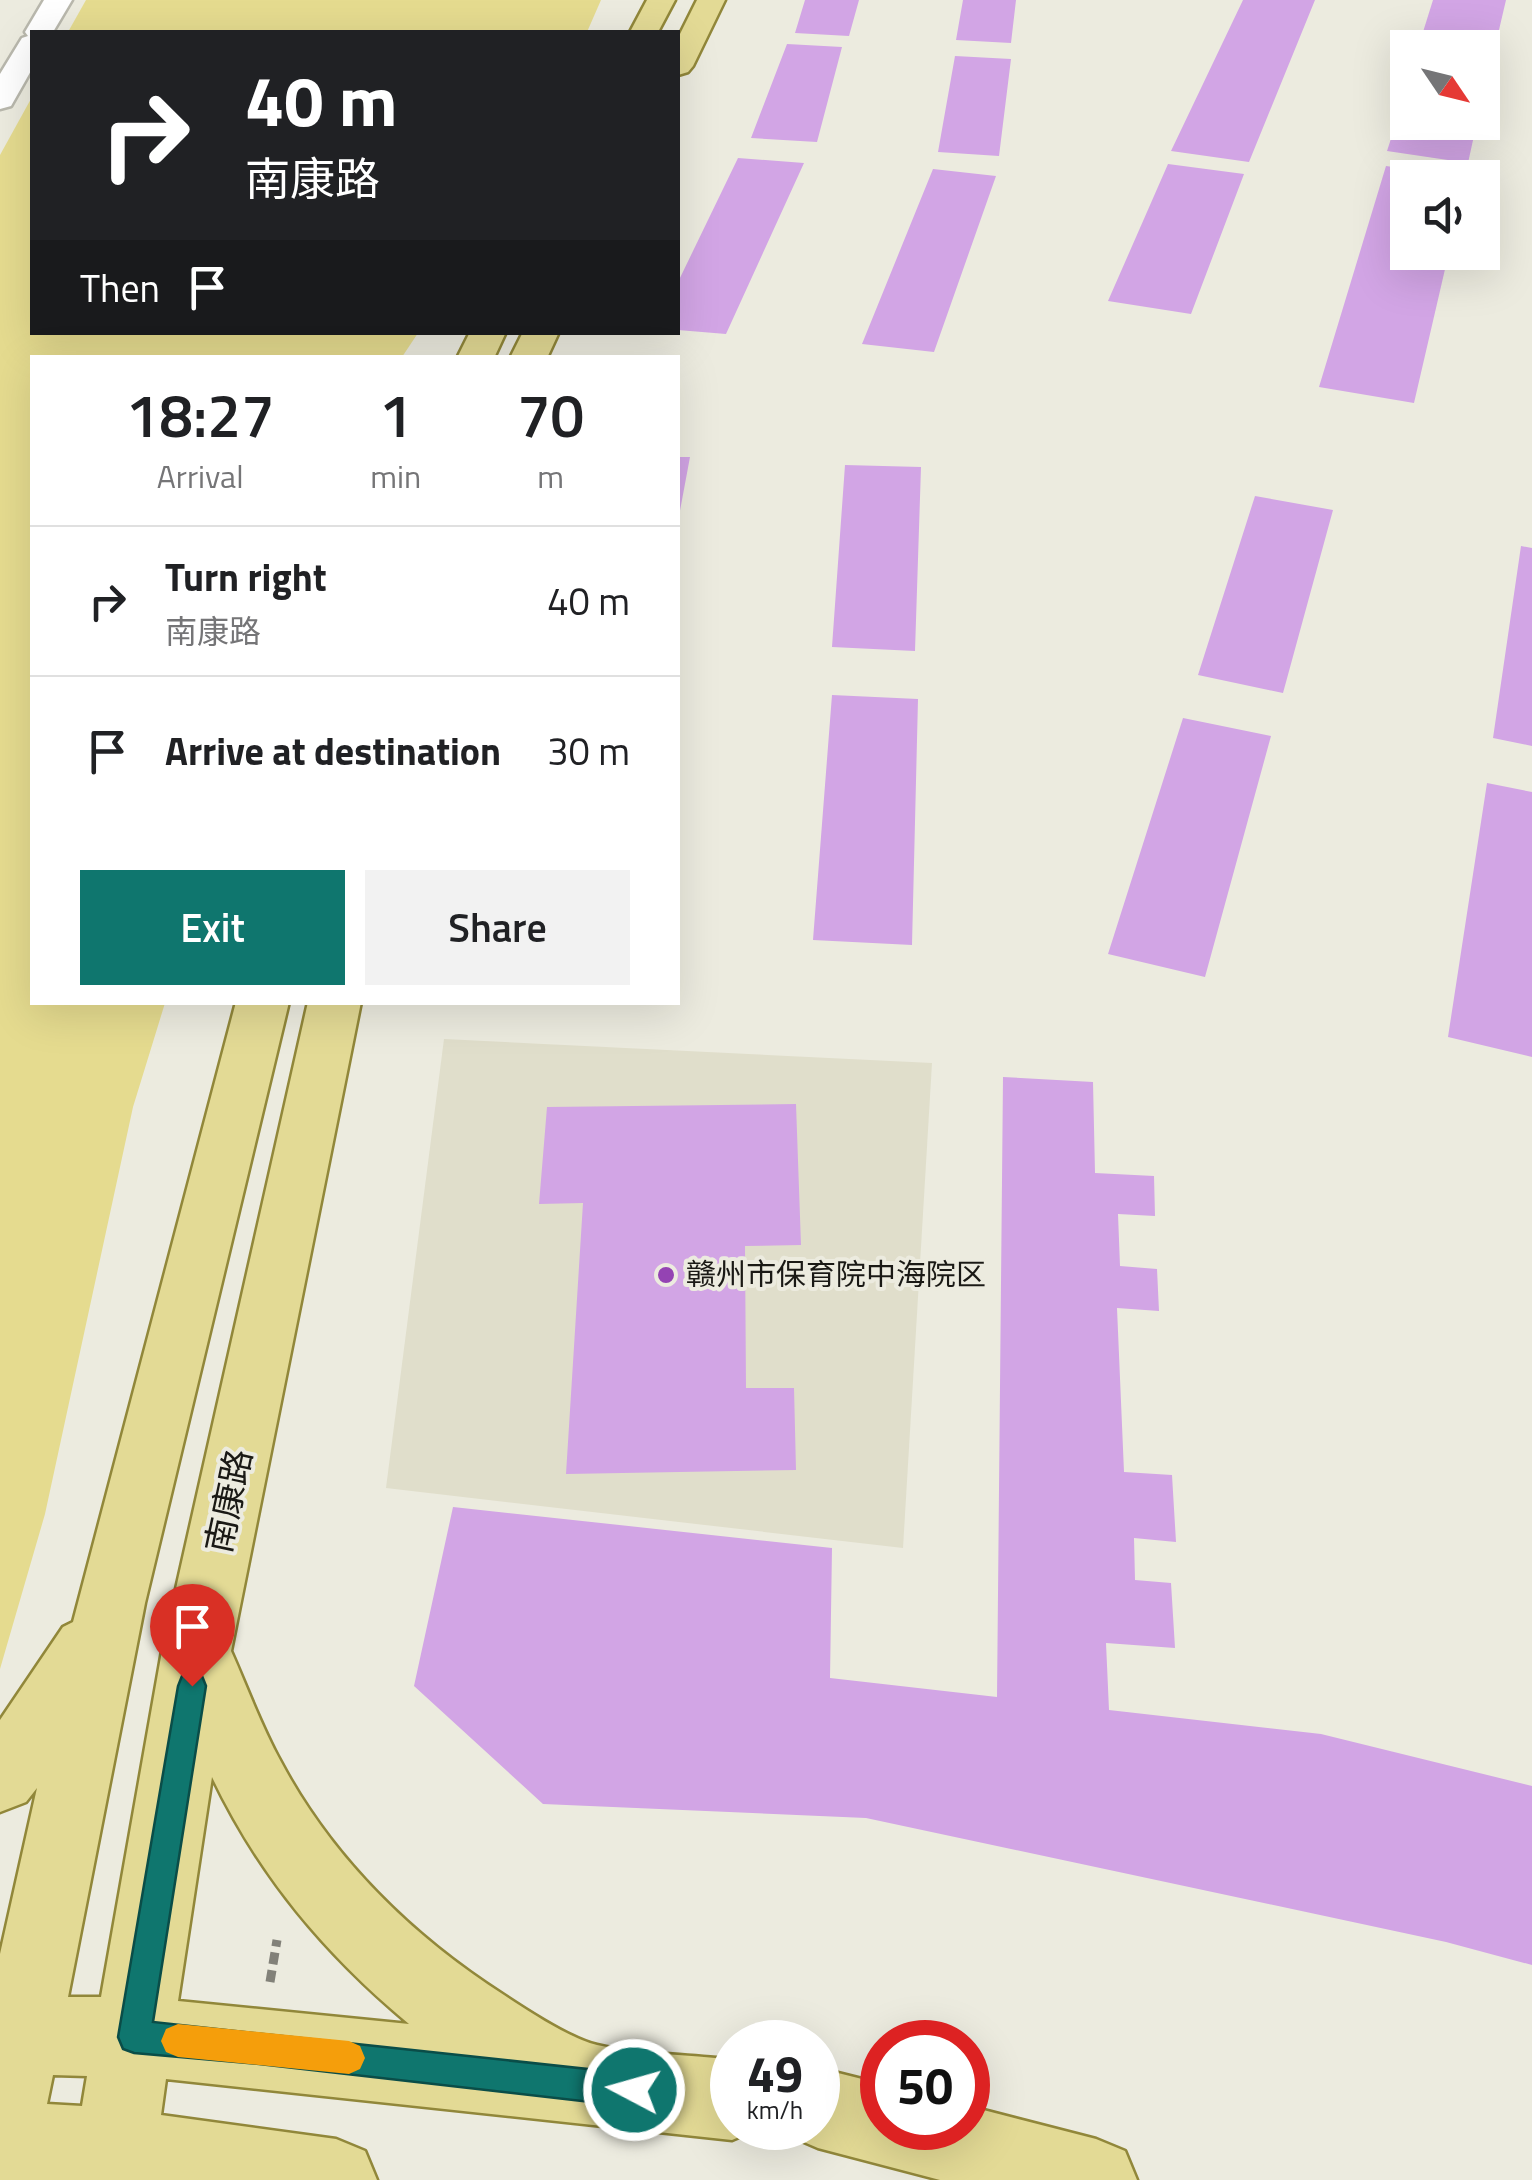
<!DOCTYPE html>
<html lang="en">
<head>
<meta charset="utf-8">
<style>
  body { margin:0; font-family:"Titillium Web","Noto Sans SC",sans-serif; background:#f2f2f2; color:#202124; height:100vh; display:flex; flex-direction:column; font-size:38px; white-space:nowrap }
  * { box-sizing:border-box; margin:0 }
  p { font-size:32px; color:#757577 }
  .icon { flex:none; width:55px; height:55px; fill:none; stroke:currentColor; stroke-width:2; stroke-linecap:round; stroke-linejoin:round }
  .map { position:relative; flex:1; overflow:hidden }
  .side { position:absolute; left:30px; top:355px; width:650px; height:650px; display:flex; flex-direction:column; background:#fff; border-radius:0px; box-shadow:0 10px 40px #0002 }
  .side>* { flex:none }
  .guide { position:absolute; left:30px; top:30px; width:650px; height:305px; border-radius:0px; box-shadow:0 10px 40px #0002; background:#202124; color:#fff; overflow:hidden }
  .needle { width:65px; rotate:125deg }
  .controls { position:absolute; left:1390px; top:30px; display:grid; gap:20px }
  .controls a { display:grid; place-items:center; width:110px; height:110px; border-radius:0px; background:#fff; box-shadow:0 10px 40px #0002; font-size:50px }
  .speed { position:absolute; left:710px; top:2020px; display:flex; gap:20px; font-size:50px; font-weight:700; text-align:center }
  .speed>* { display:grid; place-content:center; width:130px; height:130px; border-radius:50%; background:#fff; box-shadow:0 10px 40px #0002; line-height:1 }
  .speed small { font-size:25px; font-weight:400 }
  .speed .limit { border:15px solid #d22; background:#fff; color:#111 }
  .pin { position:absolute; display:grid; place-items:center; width:85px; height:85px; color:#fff; margin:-102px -42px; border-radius:50% 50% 50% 0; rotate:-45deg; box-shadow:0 0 10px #0007 }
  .pin .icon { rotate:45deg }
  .me { position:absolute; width:110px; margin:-55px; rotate:276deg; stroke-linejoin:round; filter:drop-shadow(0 0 8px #0008) }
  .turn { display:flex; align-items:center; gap:35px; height:210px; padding:0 50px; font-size:45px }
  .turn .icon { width:130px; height:130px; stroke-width:2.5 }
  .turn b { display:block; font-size:70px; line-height:85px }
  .then { display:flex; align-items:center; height:95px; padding:0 50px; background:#0003; gap:20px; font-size:38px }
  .eta { display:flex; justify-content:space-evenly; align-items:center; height:170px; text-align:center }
  .eta b { font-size:60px; font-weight:600; line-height:70px }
  .action { display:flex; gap:20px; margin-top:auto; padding:20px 50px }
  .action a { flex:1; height:115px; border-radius:0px; background:#0f766e; color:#fff; font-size:40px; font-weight:600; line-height:115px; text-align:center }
  .action a+a { background:#f2f2f2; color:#202124 }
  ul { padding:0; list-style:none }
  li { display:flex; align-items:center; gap:30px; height:150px; padding:0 50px; border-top:2px solid #e0e0e0 }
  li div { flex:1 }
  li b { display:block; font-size:38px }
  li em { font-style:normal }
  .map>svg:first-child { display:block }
  .built { fill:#e0decb }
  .green { fill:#e5db8f }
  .building { fill:#d2a5e5 }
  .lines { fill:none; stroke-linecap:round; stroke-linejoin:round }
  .minor-casing { stroke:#b9b8ad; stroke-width:5 }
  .major-casing { stroke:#91873a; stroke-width:5 }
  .path { stroke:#828179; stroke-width:9; stroke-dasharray:12 6; stroke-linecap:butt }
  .minor { fill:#fff; fill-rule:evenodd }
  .major { fill:#e3da95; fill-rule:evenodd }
  .route { fill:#0f766e; stroke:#0a4d48; stroke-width:2.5 }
  .slow { fill:#f59e0b }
  .poi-dot { fill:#9443b3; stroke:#ecebdf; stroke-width:4 }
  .labels { text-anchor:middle; stroke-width:8; stroke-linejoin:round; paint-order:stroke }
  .poi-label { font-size:30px; fill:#1a1915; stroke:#ecebdf; text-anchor:start }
  .near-street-label { font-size:35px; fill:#1a1915; stroke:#ecebdf }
</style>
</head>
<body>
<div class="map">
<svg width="1532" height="2180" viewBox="0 0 1532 2180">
  <rect width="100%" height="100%" fill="#ecebdf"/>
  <path class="built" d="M444,1039l488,24 -29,485 -517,-60z"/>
  <path class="green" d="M86,0h515l-14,32h-519z
    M32,97v235l386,1 -16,24 -370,1v644l133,1 -32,104 -88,407 -45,155v-1514z"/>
  <path class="building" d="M805,0h54l-10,36 -54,-3z
    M963,0h53l-5,43 -55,-3z
    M1243,0h72l-66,162 -78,-11z
    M1433,0h73l-22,94 -2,-46h-64z
    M787,44l55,3 -25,95 -66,-4z
    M955,56l56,3 -12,97 -61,-4z
    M1408,86v36h69l-9,41 -81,-12z
    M738,158l66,5 -78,171 -48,-4v-48z
    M1168,164l76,10 -53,140 -83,-13z
    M1386,166l61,9 -39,3v74h41l-35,151 -95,-16z
    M933,169l63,7 -62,176 -72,-8z
    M678,457h12l-11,59h-1z
    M845,465l76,2 -6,184 -83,-4z
    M1255,496l78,14 -50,183 -85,-18z
    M1521,546l11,2v198l-39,-8z
    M832,695l86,4 -6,246 -99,-5z
    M1183,718l88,18 -66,241 -97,-23z
    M1487,783l45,9v265l-84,-20z
    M1003,1077l90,5 2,91 59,3 1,40 -37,-2 2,52 37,3 2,42 -42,-3 7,164 48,3 4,67 -42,-4 1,42 36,3 4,65 -69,-5 3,67 212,24 211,52v179l-86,-23 -580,-124 -323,-14 -129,-118 39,-179 379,41 -2,130 167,19z
    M796,1104l5,141 -56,1 1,142h48l2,82 -230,4 17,-271 -44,1 8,-97z"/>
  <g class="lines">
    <defs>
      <path id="minor" d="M44,0h28l-19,32h-21v37l-21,37 -11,3v-35l22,-36 6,-2 -3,-4z"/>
      <path id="major" d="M647,0h28l-17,32h-28z
        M697,0h28l-32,66 -5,6 -10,3v-37z
        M470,332h36l-12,26h-37z
        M523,332h36l-12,26h-37z
        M236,1002h53l-144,601 -77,394h33l61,-346 146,-649h53l-130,649c17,38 30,75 50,111 51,96 132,175 223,233 24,16 67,44 93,50 43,10 91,9 135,15v68h28l-28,12 -566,-61 -5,36 175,24 29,12 12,29h-377v-226l37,-166 -11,14 -26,10v-92l63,-93 10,-5zM212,1777c48,100 113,177 197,247l-231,-23zM53,2075l34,1 -5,30 -35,-2z
        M818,2068l64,16v44h86v-22l128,33 29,12 12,29h-197l-122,-32 -28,-12 -4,-8h32z"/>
    </defs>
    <use href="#minor" class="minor-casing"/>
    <use href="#major" class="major-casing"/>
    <path class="path" d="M270,1982l7,-42"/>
    <use href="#minor" class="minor"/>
    <use href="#major" class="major"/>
  </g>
  <path class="route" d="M192,1671l10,5 4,10 -53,336 481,52 12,5 5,11 -5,12 -12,5 -375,-43 -125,-11 -11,-4 -5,-12 60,-351 4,-10z"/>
  <path class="slow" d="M178,2024l171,17 11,5 5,12 -5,11 -11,5 -171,-17 -12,-5 -5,-11 5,-12z"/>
  <circle class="poi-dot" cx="666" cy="1275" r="10"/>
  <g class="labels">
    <g class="poi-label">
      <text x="686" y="1285">赣州市保育院中海院区</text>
    </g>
    <g class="near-street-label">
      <text transform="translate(229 1501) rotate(-78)" y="12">南康路</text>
    </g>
  </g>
</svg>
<div class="controls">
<a><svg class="needle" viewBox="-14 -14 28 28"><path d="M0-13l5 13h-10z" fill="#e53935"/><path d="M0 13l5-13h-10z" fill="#757577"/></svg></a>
<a><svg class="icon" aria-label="sound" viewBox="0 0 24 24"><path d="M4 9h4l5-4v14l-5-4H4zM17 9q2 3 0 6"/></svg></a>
</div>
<div class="speed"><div>49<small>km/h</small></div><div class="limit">50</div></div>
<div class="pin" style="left:192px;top:1686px;background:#d93025"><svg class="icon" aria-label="arrive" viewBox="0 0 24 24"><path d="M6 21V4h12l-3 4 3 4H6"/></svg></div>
<svg class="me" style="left:634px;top:2090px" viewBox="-20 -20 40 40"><circle r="17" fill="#0f766e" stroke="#fff" stroke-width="3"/><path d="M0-11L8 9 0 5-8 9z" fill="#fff"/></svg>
<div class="guide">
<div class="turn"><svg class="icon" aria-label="right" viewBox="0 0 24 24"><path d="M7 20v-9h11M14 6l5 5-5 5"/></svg><div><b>40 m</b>南康路</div></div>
<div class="then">Then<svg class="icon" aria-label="arrive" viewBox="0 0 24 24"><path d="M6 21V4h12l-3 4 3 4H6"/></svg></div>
</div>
<section class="side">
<div class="eta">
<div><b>18:27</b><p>Arrival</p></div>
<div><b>1</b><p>min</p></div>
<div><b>70</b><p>m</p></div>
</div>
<ul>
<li><svg class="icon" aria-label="right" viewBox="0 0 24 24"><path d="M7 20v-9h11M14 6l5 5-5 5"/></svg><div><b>Turn right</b><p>南康路</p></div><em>40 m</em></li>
<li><svg class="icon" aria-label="arrive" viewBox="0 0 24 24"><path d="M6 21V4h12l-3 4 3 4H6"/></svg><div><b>Arrive at destination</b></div><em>30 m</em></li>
</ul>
<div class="action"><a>Exit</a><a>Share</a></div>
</section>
</div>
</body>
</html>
